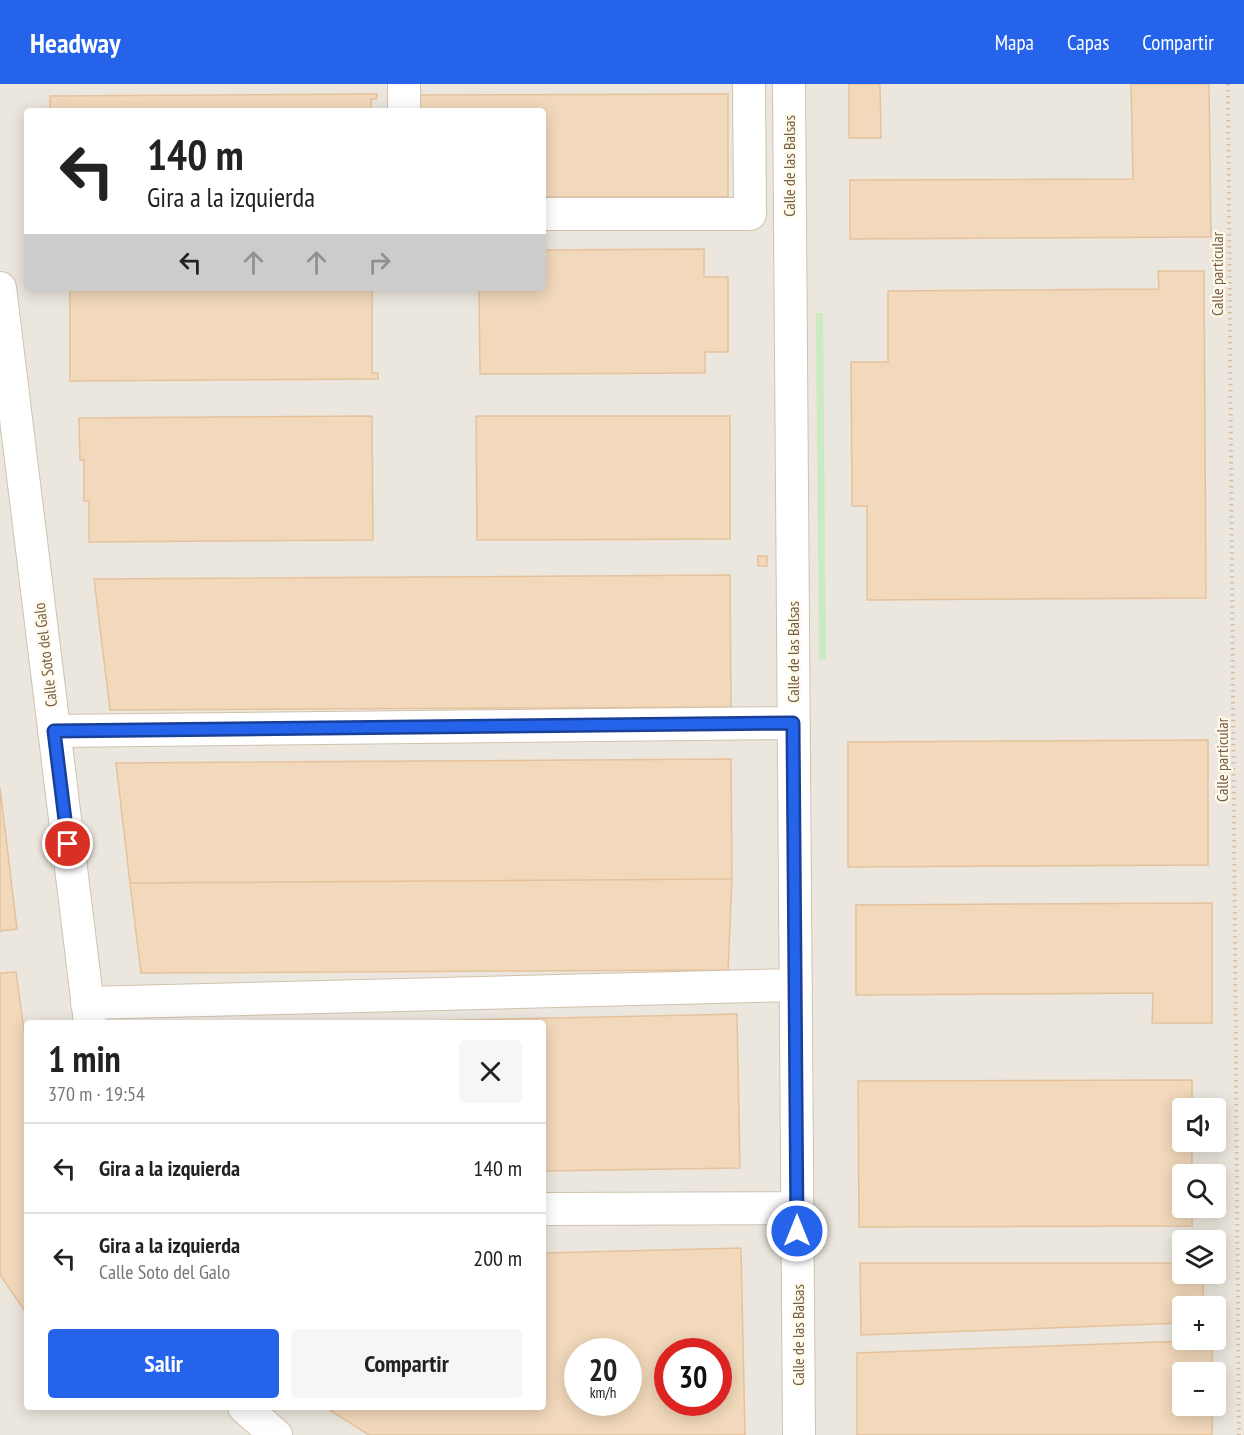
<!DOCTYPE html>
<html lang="es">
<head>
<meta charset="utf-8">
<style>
  body { margin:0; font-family:"PT Sans Narrow",sans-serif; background:#f6f6f6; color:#222; height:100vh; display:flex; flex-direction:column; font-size:22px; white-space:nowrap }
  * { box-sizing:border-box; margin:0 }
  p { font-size:20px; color:#767676 }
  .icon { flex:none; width:33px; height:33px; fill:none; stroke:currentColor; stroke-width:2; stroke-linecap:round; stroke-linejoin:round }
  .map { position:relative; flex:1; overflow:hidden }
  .drawer { position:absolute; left:24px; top:936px; width:522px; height:390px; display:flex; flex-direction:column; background:#fff; border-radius:6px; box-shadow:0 3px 15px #0003 }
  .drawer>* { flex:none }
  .banner { position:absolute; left:24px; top:24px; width:522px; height:183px; border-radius:6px; box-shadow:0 3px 15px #0003; background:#fff; color:#222; overflow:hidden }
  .buttons { position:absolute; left:1172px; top:1014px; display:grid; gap:12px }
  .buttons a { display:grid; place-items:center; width:54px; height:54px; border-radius:6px; background:#fff; box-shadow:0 3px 15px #0003; font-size:30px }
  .speed { position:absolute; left:564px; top:1254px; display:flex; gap:12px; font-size:30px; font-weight:700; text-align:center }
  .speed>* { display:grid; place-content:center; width:78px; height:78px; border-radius:50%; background:#fff; box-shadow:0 3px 15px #0003; line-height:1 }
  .speed small { font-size:15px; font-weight:400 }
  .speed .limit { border:9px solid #d22; background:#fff; color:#111 }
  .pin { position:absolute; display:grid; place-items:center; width:51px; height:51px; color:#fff; margin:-26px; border:3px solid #fff; border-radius:50%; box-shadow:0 2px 6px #0007 }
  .me { position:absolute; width:66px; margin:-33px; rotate:0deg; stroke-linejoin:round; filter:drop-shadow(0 0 4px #0008) }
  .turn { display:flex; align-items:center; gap:21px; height:126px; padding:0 24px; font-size:27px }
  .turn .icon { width:78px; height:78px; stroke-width:2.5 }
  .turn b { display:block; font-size:42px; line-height:51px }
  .lanes { display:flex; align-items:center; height:57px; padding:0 24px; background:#0003; justify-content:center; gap:30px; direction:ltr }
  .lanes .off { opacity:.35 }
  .round { display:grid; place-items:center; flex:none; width:63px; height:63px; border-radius:6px; background:#f6f6f6 }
  .overview { display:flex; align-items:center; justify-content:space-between; height:102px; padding:0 24px }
  h1 { font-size:36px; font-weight:700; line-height:45px }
  .action { display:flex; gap:12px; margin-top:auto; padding:12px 24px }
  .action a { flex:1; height:69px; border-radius:6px; background:#2563eb; color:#fff; font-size:24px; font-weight:700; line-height:69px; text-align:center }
  .action a+a { background:#f6f6f6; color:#222 }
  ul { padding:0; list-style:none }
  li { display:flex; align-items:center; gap:18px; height:90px; padding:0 24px; border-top:2px solid #e0e0e0 }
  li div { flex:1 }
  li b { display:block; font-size:22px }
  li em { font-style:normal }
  header { display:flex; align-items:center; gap:36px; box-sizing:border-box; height:84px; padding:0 30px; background:#2563eb; color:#fff }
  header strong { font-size:28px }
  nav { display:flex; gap:33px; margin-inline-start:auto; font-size:21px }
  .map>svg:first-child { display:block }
  .industrial { fill:#ece7de; fill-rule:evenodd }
  .green { fill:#cceac2 }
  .building { fill:#f2d9bb; stroke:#e5c29c; stroke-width:1.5; fill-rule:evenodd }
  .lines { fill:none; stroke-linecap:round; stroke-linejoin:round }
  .minor-casing { stroke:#d0c2ad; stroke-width:34 }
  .path { stroke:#d7bd9f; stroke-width:4; stroke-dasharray:1.5 4.5; stroke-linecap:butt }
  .minor { stroke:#fff; stroke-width:32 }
  .route-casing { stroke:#184099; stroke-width:15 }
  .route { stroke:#2563eb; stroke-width:10 }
  .labels { text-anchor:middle; stroke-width:4.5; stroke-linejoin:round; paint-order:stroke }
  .street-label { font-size:16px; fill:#755f49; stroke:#fffaea }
</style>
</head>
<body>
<header>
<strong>Headway</strong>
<nav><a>Mapa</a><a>Capas</a><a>Compartir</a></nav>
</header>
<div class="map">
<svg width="1244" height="1351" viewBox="0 0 1244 1351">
  <rect width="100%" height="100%" fill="#fcf7e4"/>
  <path class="industrial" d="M0,0h1244v1351h-1244zM27,27h516v177h-516zM27,939h516v384h-516zM1182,1024h33v34h-33zM1182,1090h33v34h-33zM1182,1156h33v34h-33zM1182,1222h33v34h-33zM578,1268h50v50h-50zM668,1268h50v50h-50zM1182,1288h33v34h-33z"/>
  <path class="green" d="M816,229h7l3,346 -7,1z"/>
  <path class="building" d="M849,0h31l1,54h-32z
    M1131,0h78l2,153 -361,2v-59l283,-1z
    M377,10l-1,5h-5v12h-321v-15z
    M728,10v103h-185v-86h-134l-1,-16z
    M704,165v28h24v75h-23v21l-225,1 -1,-86h64v-38z
    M1158,187h46l2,327 -339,2v-94h-15l-1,-144h37v-71l271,-2z
    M70,204h302v85h6v6l-308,2z
    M372,332l1,124 -284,2v-41h-5v-41h-4l-1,-42z
    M476,332h254v123l-253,1z
    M758,472h9v10h-9z
    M730,491l1,132 -621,3 -16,-131z
    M1208,656v125l-360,2v-125z
    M731,675l1,120 -602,4 -14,-120z
    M0,704l17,141 -17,2z
    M732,795l-4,91 -587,3 -11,-90z
    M1212,819v120h-60l1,-30 -297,2v-90z
    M16,888l11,80v262l-27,-39v-302z
    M737,930l3,154 -197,3v-148h-215z
    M1192,996v28h-10v34h10v32h-10v34h10v18l-333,1 -1,-146z
    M741,1164l4,187h-376l-44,-28h218v-154zM578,1268h50v50h-50zM668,1268h50v50h-50z
    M860,1179h322v11h21v32h-21v17l-321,12z
    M1212,1256v32h-30v34h30v29h-355v-82z"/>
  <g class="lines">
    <defs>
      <path id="minor" d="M404,0v27
        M789,0l10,1351
        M543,130h207l-1,-130
        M0,204l90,735
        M54,647l739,-8
        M87,919l709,-18
        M543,1125l254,-1
        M244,1323l32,28"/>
    </defs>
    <use href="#minor" class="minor-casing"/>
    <path class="path" d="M1228,0l11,1351"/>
    <use href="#minor" class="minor"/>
  </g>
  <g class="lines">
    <defs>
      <path id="route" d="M68,760l-14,-113 739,-8 4,508"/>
    </defs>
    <use href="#route" class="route-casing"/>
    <use href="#route" class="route"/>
  </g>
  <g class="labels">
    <g class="street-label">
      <text transform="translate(789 82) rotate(-90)" y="6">Calle de las Balsas</text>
      <text transform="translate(1217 190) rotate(-90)" y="6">Calle particular</text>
      <text transform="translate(793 568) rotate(-90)" y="6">Calle de las Balsas</text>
      <text transform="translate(45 571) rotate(-97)" y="6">Calle Soto del Galo</text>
      <text transform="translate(1222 676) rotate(-90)" y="6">Calle particular</text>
      <text transform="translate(798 1251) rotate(-90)" y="6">Calle de las Balsas</text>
    </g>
  </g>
</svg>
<div class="buttons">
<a><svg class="icon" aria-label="sound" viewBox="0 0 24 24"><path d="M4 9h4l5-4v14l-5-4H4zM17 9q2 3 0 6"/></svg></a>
<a><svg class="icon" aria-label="search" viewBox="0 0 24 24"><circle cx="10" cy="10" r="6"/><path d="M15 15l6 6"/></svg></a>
<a><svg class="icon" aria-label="layers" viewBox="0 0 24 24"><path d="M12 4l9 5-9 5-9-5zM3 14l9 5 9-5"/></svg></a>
<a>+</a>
<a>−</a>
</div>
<div class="speed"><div>20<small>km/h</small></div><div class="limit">30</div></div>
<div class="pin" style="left:68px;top:760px;background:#d93025"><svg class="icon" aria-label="arrive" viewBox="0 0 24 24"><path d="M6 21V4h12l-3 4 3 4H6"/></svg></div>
<svg class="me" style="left:797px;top:1147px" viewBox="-20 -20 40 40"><circle r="17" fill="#2563eb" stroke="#fff" stroke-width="3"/><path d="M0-11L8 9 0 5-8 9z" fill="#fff"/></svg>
<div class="banner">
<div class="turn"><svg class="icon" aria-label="left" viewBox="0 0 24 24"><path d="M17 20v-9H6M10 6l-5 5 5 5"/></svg><div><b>140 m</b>Gira a la izquierda</div></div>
<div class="lanes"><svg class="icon" aria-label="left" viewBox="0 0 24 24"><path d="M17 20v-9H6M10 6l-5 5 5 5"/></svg><svg class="icon off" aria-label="ahead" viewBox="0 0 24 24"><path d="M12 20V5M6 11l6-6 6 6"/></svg><svg class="icon off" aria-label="ahead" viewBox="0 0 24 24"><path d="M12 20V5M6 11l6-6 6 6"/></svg><svg class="icon off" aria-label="right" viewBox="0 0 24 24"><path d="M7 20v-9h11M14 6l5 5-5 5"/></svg></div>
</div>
<section class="drawer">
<div class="overview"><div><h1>1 min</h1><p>370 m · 19:54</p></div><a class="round"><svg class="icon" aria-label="close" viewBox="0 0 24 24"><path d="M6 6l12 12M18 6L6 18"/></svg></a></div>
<ul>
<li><svg class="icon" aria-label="left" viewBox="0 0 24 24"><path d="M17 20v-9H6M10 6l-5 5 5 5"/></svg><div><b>Gira a la izquierda</b></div><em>140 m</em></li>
<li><svg class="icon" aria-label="left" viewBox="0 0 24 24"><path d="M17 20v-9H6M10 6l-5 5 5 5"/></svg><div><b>Gira a la izquierda</b><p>Calle Soto del Galo</p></div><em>200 m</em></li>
</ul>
<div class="action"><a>Salir</a><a>Compartir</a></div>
</section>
</div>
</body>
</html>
